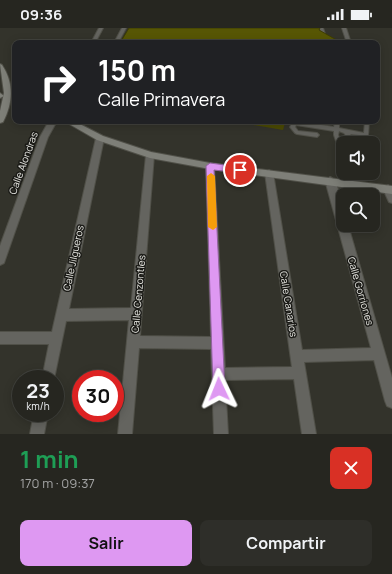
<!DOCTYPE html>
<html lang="es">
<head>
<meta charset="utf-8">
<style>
  body { margin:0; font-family:Manrope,sans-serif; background:#2e2e29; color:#f1f3f6; height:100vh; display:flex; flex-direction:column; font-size:15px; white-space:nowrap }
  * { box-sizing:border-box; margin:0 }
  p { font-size:13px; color:#a4a5a5 }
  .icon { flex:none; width:22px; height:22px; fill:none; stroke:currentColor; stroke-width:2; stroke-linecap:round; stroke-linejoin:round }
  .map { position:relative; height:406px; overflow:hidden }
  .panel { display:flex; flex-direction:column; background:#262620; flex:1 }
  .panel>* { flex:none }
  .top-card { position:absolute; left:12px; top:12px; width:368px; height:84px; border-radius:8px; box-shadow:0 2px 10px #0003,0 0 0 1px #42433e; background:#202124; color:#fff; overflow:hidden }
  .controls { position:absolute; left:336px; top:108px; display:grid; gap:8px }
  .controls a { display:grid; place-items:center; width:44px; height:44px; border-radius:8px; background:#262620; box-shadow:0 2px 10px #0003,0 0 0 1px #42433e; font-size:20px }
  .speed { position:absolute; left:12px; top:342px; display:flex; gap:8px; font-size:20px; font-weight:700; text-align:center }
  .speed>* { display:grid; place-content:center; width:52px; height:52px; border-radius:50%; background:#262620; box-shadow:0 2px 10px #0003,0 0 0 1px #42433e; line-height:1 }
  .speed small { font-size:10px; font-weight:400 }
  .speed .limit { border:6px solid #d22; background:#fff; color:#111 }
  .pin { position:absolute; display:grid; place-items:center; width:34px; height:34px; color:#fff; margin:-17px; border:2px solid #fff; border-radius:50%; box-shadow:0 1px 4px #0007 }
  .me { position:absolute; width:44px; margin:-22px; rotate:358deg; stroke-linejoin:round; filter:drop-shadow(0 0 3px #0008) }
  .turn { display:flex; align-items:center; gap:14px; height:84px; padding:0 20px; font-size:18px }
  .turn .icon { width:52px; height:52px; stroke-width:2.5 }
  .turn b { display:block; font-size:28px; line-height:34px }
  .round { display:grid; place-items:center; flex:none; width:42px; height:42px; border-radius:8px; background:#2e2e29 }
  .headline { display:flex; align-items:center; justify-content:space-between; height:68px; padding:0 20px }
  h1 { font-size:24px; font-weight:700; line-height:30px; color:#1e9e55 }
  .primary-button { display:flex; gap:8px; margin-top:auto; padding:8px 20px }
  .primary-button a { flex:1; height:46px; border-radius:8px; background:#de98f2; color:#111; font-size:16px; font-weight:700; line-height:46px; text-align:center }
  .primary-button a+a { background:#2e2e29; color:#f1f3f6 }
  .status { display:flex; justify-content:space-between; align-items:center; height:28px; padding:0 20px; background:#262620; direction:ltr }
  .status svg { height:11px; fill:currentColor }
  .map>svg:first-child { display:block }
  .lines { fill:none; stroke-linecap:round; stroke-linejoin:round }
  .lane-casing { stroke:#505048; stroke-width:2 }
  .street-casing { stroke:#505048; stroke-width:2 }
  .secondary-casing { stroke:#505048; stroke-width:2 }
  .lane { fill:#64645f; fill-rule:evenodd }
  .street { fill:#64645f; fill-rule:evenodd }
  .secondary { fill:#7e7f78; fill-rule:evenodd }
  .wall { fill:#4b4a03 }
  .building { fill:#575604; stroke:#3d3c03 }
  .route { fill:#de98f2; stroke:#90639d }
  .slow { fill:#f59e0b }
  .labels { text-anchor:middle; stroke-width:3; stroke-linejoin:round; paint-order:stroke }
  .street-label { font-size:10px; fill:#e7e7e2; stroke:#1b1b17 }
</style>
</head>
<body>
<div class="status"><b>09:36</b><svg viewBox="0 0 49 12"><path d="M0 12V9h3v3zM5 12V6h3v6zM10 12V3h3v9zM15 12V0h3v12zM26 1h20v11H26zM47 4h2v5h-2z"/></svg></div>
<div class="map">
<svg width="392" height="406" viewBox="0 0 392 406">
  <rect width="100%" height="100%" fill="#33332b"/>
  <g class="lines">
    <defs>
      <path id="lane" d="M99,0h4l-8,15h-4z
        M122,0h4l-8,15h-4z
        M319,0h4l5,15h-4z
        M342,0h4l5,15h-4z
        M295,93l16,2v-2h4v3l19,3 1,-6h4v7l25,5 1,-12h4l-1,15 -18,-2c6,8 13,4 19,9 -12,0 -18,1 -25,-10l-5,-2 -1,4 5,12v8l-3,-2 -6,-18v-4l-38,-6 -1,2 3,4 19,2 2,2 -2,2 -20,-3 -2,-1 -5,-6 3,-5z
        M343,144v1h5v10l-3,2 -3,-2z"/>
      <path id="street" d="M49,93h8l-9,16 -43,123 -1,3 -4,2v-19l40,-109z
        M100,107l4,3 -35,171 62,-1 15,-153 4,-3 4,3 -14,181 71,1 -5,-171 4,-3 4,3 11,202 67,-1 -27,-194 4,-3 4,3 29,177 69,-2 -46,-168 5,-3c10,3 13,38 13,48h5l44,153v30l-5,-2 -2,-5 -11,-41 -70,2 12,72h-14l-8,-55 -69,1 3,54h-14l-3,-85 -72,-1 -7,86h-14l11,-114 -63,1 -12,58h-12l7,-35h-49v-12h52l44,-194z
        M388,157l4,3v15l-3,-1 -6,-13z
        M34,385h14l-4,21h-14z"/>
      <path id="secondary" d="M0,36l2,1c12,18 11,38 1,57l-3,1v-12l4,-18z
        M0,65l4,3 -4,2z
        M64,93h10l29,15 48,16 59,11 182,23v8l-182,-25 -60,-11 -53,-18z"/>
    </defs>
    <use href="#lane" class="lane-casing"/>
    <use href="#street" class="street-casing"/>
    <use href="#secondary" class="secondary-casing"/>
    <use href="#lane" class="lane"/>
    <use href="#street" class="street"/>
    <use href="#secondary" class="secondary"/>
  </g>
  <path class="wall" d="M230,93h60l-5,2 -2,7z"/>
  <path class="building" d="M129,0h191l-1,2 23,13h-222z"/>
  <path class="route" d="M210,135l30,4 4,3 -4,3 -26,-3 11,219 -2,4 -4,2 -4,-2 -2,-4 -7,-223z"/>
  <path class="slow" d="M211,145l4,3 2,51 -4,3 -5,-3 -1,-51z"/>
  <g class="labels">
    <g class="street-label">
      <text transform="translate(23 135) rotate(-70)" y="4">Calle Alondras</text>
      <text transform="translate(73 230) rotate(-78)" y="4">Calle Jilgueros</text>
      <text transform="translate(361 263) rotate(74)" y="4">Calle Gorriones</text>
      <text transform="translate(138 266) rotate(-85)" y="4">Calle Cenzontles</text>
      <text transform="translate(289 276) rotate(81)" y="4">Calle Canarios</text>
    </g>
  </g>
</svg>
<div class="controls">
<a><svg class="icon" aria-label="sound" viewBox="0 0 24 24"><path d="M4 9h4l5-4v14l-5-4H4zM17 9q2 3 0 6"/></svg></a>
<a><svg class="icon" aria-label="search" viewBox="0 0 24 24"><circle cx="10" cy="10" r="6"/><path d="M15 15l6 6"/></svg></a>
</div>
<div class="speed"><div>23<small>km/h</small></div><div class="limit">30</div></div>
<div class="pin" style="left:240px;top:142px;background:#d93025"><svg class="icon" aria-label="arrive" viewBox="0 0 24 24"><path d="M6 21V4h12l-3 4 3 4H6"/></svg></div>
<svg class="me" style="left:219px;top:361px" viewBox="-20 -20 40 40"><path d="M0-17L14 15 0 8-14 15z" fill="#de98f2" stroke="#fff" stroke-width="4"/></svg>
<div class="top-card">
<div class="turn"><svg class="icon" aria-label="right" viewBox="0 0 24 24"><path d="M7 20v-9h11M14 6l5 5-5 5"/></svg><div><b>150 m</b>Calle Primavera</div></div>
</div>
</div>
<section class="panel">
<div class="headline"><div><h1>1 min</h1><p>170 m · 09:37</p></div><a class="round" style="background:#d93025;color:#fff"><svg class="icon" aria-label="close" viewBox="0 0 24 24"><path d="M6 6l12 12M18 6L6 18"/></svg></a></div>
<div class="primary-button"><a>Salir</a><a>Compartir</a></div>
</section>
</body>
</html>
